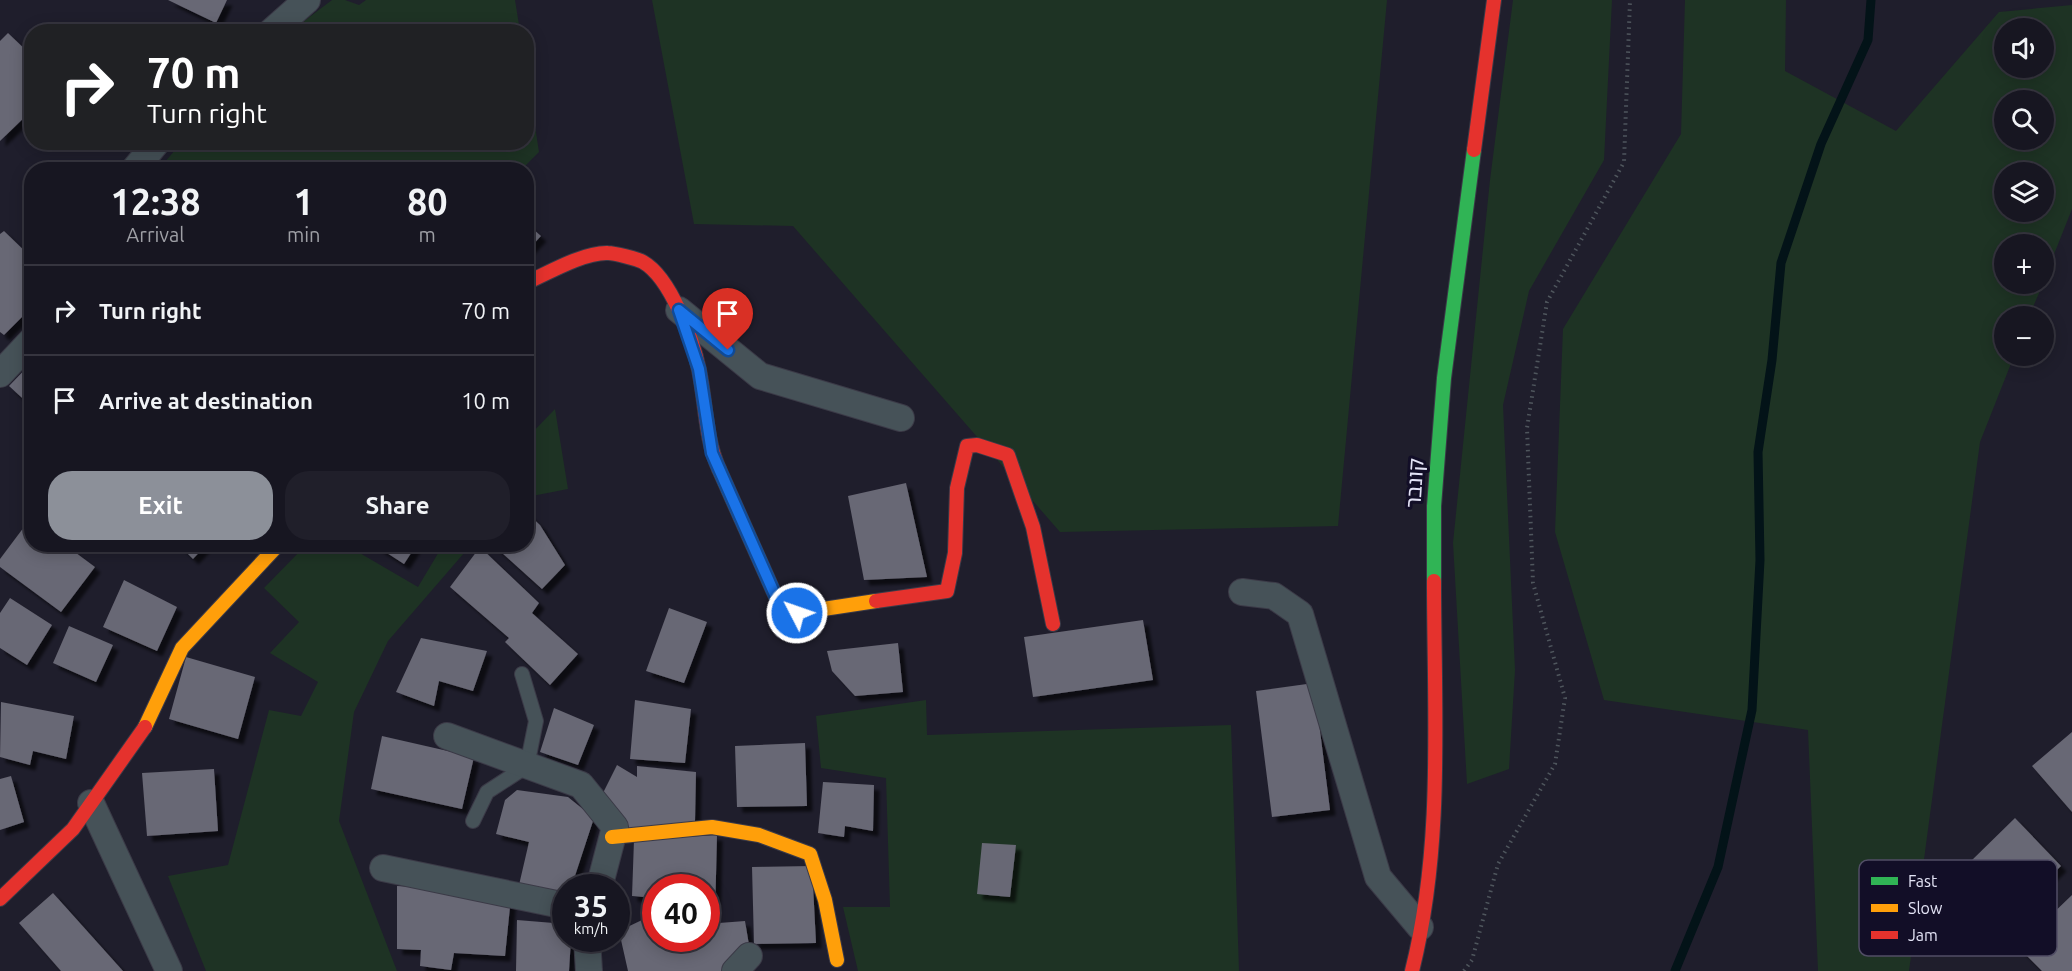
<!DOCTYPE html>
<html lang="en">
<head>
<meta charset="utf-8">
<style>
  body { margin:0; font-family:Ubuntu,"Noto Sans Hebrew",sans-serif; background:#201f2a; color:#f1f3f6; height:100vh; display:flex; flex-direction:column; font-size:22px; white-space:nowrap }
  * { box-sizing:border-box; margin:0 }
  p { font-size:20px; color:#9e9fa5 }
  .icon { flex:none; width:33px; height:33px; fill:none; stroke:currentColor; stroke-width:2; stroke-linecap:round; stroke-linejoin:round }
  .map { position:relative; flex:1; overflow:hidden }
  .panel { position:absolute; left:24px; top:162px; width:510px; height:390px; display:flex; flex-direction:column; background:#171621; border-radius:24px; box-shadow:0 3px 15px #0003,0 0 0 2px #36353f }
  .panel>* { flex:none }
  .guide { position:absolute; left:24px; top:24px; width:510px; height:126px; border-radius:24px; box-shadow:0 3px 15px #0003,0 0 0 2px #36353f; background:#202124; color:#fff; overflow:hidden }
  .tools { position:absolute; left:1994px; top:18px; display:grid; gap:12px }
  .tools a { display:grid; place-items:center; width:60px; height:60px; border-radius:50%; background:#171621; box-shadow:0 3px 15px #0003,0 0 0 2px #36353f; font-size:30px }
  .speed { position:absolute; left:552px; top:874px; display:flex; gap:12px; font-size:30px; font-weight:700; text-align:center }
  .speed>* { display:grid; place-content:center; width:78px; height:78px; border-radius:50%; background:#171621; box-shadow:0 3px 15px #0003,0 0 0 2px #36353f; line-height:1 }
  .speed small { font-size:15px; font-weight:400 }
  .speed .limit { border:9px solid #d22; background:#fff; color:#111 }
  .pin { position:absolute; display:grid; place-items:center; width:51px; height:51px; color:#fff; margin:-62px -26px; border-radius:50% 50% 50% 0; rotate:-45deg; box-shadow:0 0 6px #0007 }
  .pin .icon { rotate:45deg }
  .me { position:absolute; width:66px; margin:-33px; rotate:311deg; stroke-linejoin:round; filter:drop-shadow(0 0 4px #0008) }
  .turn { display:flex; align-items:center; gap:21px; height:126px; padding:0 24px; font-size:27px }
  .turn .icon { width:78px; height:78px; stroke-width:2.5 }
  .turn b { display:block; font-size:42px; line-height:51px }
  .eta { display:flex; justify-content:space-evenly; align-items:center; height:102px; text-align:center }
  .eta b { font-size:36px; font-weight:600; line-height:42px }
  .primary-button { display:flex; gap:12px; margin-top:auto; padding:12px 24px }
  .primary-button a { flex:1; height:69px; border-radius:24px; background:#8c9099; color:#fff; font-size:24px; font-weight:600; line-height:69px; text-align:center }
  .primary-button a+a { background:#201f2a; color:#f1f3f6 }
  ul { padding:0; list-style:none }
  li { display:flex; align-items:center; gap:18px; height:90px; padding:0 24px; border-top:2px solid #36353f }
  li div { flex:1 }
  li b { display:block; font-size:22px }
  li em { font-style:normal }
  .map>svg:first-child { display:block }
  .green { fill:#1e3324; fill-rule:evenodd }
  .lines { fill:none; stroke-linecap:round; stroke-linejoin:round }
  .stream { stroke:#031318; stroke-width:9 }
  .building { fill:#686774; filter:url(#shadow) }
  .lane-casing { stroke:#3b3a47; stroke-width:16 }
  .street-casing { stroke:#3b3a47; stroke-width:28 }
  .fast-casing { stroke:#3b3a47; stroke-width:16 }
  .slow-casing { stroke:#3b3a47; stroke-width:16 }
  .jam-casing { stroke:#3b3a47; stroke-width:16 }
  .path { stroke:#4f565d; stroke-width:4; stroke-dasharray:1.5 4.5; stroke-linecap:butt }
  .lane { stroke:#465258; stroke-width:14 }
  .street { stroke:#465258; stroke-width:26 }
  .fast { stroke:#30b455; stroke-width:14 }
  .slow { stroke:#ff9f0a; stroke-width:14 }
  .jam { stroke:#e5322d; stroke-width:14 }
  .route-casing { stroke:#114b97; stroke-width:15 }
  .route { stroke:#1a73e8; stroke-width:10 }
  .labels { text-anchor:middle; stroke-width:6; stroke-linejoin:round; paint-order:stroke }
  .street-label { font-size:21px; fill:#e3e3f5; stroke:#120e27 }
  .key { fill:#120e27; stroke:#514e65; stroke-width:1.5 }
  .key-label { font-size:16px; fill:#e3e3f5 }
</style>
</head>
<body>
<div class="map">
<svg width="2072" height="971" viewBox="0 0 2072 971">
  <defs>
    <filter id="shadow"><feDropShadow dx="5.5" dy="5.5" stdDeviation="1.5" flood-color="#0009"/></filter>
  </defs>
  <rect width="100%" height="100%" fill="#1f1e2c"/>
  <path class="green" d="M332,0h13l14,5 7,-5h149l5,31h-229z
    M652,0h735l-49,526 -278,6 -267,-306 -99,-2z
    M1513,0h99l-8,160 -75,131 -26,114 12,265 -6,99 -42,15 -14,-241 37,-363z
    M1685,0h101l-1,71 111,60 103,-119 73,-7v204l-29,73v-38h-39v40h39l-14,32h-25v40h10l-34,86 -71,529h-91l-10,-241 -204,-30 -49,-168 8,-203 118,-195zM2043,28v40h-39v-40zM2004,100h39v40h-39zM2004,172h39v40h-39z
    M527,74l12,78 -17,17h-363l22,-26 345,-1z
    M555,409l13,80 -41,8v-59z
    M307,544l39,1 72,42 25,-42h28l-83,96 -34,71 -15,109 58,150h-191l-38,-95 60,-11 41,-155 32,6 17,-34 -48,-29 29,-31 -35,-34z
    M926,700l1,35 304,-10 8,246h-381l-15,-64h47l-4,-129 -65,-10 -5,-52z"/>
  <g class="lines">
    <path class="stream" d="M1675,971l43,-104 34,-157 8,-150 -2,-108 14,-92 9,-97 40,-119 47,-104 3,-40"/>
  </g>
  <path class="building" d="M168,0h59l-11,23z
    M8,33l24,23v54l-32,31v-100z
    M526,223l15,13 -15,16z
    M4,231l28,27v49l-28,28 -4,-3v-98z
    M32,362v45l-23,-21z
    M906,483l21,94 -63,3 -16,-84z
    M526,512l14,13 25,40 -23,24 -50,-45h34z
    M30,519l2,1v24h32l31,23 -34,45 -61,-45v-8z
    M178,544h29l-14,15z
    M373,544h44l-13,20z
    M480,547l59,56 -7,10 46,41 -28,31 -45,-43 4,-4 -59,-51z
    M124,580l53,27 -20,44 -54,-24z
    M10,598l42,27 -25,40 -27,-17v-35z
    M669,608l38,14 -23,61 -38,-12z
    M1143,620l10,60 -120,17 -9,-60z
    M69,626l44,19 -17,37 -43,-19z
    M421,638l66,13 -14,40 -34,-10 -5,25 -38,-14z
    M898,643l5,49 -48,4 -23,-25 -5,-20z
    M186,657l69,20 -17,62 -69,-20z
    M1314,683l16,127 -58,7 -16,-126z
    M635,700l56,9 -6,54 -55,-4z
    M1,702l73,14 -8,43 -33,-8 -3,14 -30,-8z
    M554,708l40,17 -16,40 -38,-13z
    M2072,732v80l-40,-46z
    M382,736l92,21 -12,52 -91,-20z
    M805,743l2,63 -70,1 -2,-61z
    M617,765l20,12v-11l59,6 -1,49 -65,9 -6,-13 -23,-20z
    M214,769l4,62 -71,5 -5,-63z
    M11,776l13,46 -24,8v-51z
    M823,782l51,3 -1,46 -28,-5 -1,11 -26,-4z
    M517,790l51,7 26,21 -23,70h-5v6l-47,-9 10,-43 -33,-8 9,-34z
    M2015,818l46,48 -44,43 -47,-47z
    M717,835l-2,81h-9v-28h-50v10l-24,-2 2,-56z
    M982,843l34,2 -6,52 -33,-3z
    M812,866l4,77 -62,1 -2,-77z
    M397,886l83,4 31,7 -6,59 -51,-3 -3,17 -31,-4 1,-16 -24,-1z
    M53,893l70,78h-62l-42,-48z
    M2072,895v76h-30l-24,-24z
    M517,920l49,4v15h5l-2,32h-53z
    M642,920l8,19 6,-4v4h50v-15l39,-3 4,24 -26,26h-95l-9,-40z"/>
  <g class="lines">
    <defs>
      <path id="lane" d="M473,821l14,-29 40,-26 9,-45 -14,-47"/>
      <path id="street" d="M271,32l36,-32
        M134,170l23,-28
        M679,310l81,66 141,42
        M0,374l32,-34
        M1242,592l32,4 26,18 78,263 42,50
        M447,736l134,49 34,42 -16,61
        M91,803l78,168
        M383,868l183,38
        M587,939l2,32
        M735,971l14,-15"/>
      <path id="fast" d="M1434,581v-75l10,-128 30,-228"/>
      <path id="slow" d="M719,469l57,128 21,16 79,-12
        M145,727l37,-79 97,-104
        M612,837l100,-10 47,8 51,19 15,46 12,60"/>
      <path id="jam" d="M1474,150l20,-150
        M526,283c22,-10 58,-31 82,-30 6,0 30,6 35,9 28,16 50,78 56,108 7,33 6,68 20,99
        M876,601l71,-10 8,-38 2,-65 10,-42 10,-1 31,10 25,72 20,97
        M0,899l73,-70 72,-102
        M1412,971c32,-127 22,-260 22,-390"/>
    </defs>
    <use href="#lane" class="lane-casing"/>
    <use href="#street" class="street-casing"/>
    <use href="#fast" class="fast-casing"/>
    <use href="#slow" class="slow-casing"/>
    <use href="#jam" class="jam-casing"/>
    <path class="path" d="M1464,971l8,-11 26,-96 57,-100 10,-66 -32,-115 -6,-155 20,-126 77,-140 6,-162"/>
    <use href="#lane" class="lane"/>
    <use href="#street" class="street"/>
    <use href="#fast" class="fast"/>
    <use href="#slow" class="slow"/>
    <use href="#jam" class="jam"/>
  </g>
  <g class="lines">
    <defs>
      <path id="route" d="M728,350l-49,-40 20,59 13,84 64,144 21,16"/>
    </defs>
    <use href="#route" class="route-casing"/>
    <use href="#route" class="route"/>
  </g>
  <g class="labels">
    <g class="street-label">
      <text transform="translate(1415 483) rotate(-86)" y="7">קונבר</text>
    </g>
  </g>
  <rect x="1859" y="860" width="198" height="96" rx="9" class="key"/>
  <rect x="1871" y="877" width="27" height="8" fill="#30b455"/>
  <rect x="1871" y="904" width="27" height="8" fill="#ff9f0a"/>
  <rect x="1871" y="931" width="27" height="8" fill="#e5322d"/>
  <g class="key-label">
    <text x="1908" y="887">Fast</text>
    <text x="1908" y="914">Slow</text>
    <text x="1908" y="941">Jam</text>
  </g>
</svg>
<div class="tools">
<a><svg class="icon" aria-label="sound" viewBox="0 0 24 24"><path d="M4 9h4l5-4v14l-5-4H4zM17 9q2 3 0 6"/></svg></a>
<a><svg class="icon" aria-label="search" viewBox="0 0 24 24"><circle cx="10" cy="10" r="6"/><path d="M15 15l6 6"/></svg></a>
<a><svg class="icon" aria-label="layers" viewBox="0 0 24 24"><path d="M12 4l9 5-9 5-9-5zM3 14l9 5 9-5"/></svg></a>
<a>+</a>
<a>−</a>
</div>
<div class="speed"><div>35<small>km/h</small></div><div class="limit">40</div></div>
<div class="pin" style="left:728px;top:350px;background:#d93025"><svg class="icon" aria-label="arrive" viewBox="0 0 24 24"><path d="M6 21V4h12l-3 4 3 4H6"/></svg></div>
<svg class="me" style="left:797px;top:613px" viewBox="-20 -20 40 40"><circle r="17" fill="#1a73e8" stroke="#fff" stroke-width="3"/><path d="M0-11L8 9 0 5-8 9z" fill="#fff"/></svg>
<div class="guide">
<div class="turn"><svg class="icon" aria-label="right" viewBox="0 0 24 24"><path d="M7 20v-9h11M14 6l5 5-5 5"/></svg><div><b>70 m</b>Turn right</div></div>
</div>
<section class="panel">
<div class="eta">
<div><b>12:38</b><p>Arrival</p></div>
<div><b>1</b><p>min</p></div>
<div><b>80</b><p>m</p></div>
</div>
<ul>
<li><svg class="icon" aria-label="right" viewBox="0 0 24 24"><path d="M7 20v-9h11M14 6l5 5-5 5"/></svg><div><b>Turn right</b></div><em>70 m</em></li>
<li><svg class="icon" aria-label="arrive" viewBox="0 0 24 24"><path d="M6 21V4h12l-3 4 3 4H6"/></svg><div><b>Arrive at destination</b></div><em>10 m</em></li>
</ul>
<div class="primary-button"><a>Exit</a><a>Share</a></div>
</section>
</div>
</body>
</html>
